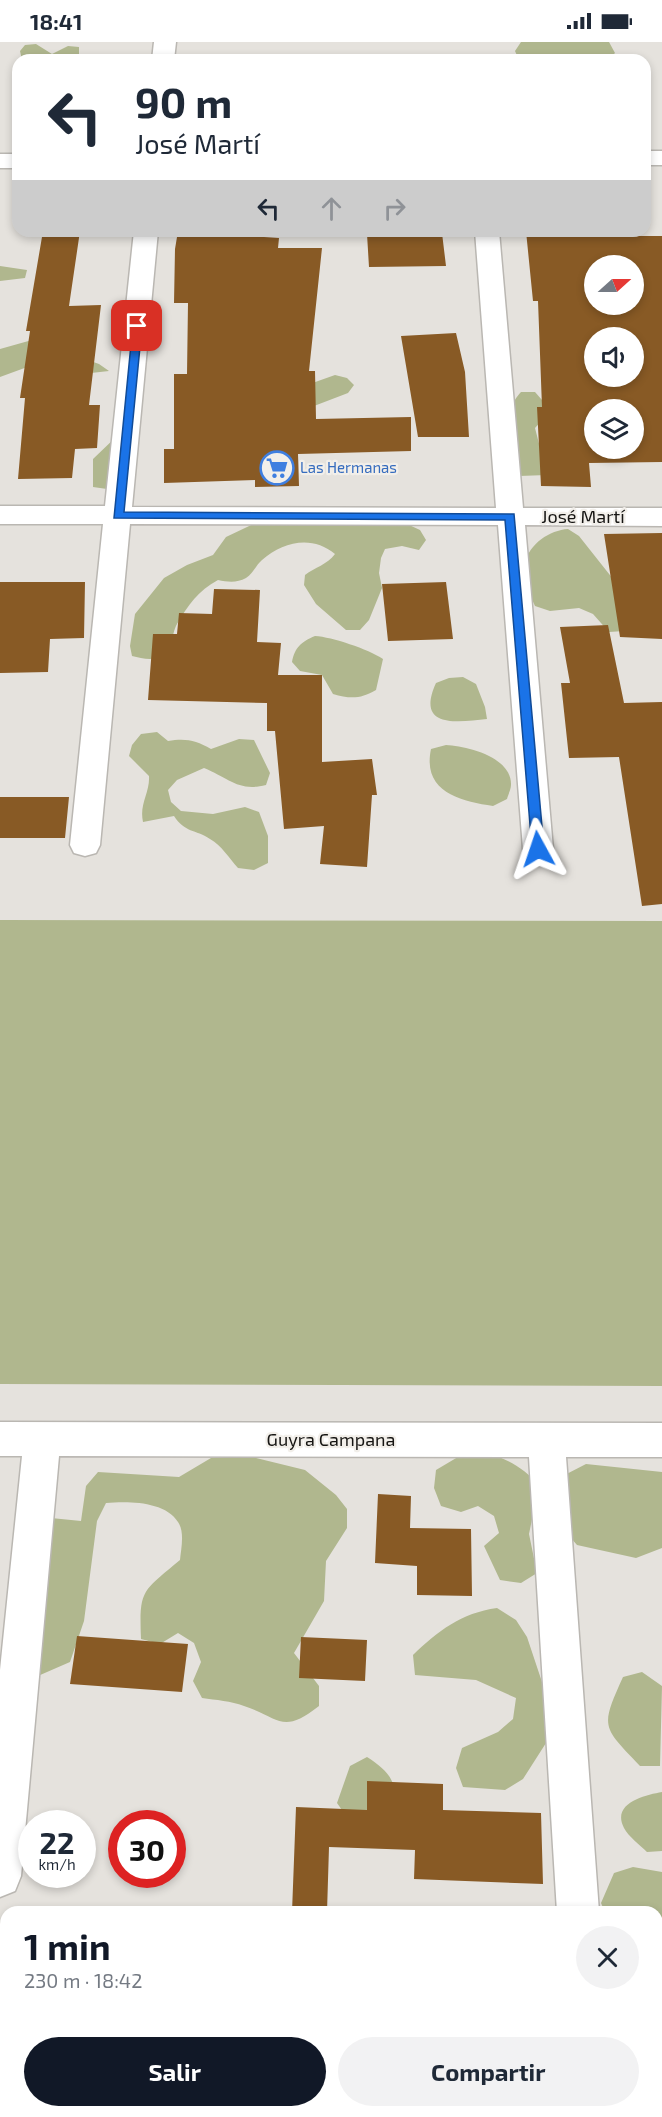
<!DOCTYPE html>
<html lang="es">
<head>
<meta charset="utf-8">
<style>
  body { margin:0; font-family:"Exo 2",sans-serif; background:#f2f2f3; color:#1f2937; height:100vh; display:flex; flex-direction:column; font-size:22px; white-space:nowrap }
  * { box-sizing:border-box; margin:0 }
  p { font-size:20px; color:#747a83 }
  .icon { flex:none; width:33px; height:33px; fill:none; stroke:currentColor; stroke-width:2; stroke-linecap:round; stroke-linejoin:round }
  .map { position:relative; flex:1; overflow:hidden }
  .drawer { position:absolute; left:0px; top:1864px; width:663px; height:212px; display:flex; flex-direction:column; background:#fff; border-radius:18px 18px 0 0; box-shadow:0 3px 9px #0003 }
  .drawer>* { flex:none }
  .top-card { position:absolute; left:12px; top:12px; width:639px; height:183px; border-radius:18px; box-shadow:0 3px 9px #0003; background:#fff; color:#1f2937; overflow:hidden }
  .needle { width:39px; rotate:69deg }
  .controls { position:absolute; left:584px; top:213px; display:grid; gap:12px }
  .controls a { display:grid; place-items:center; width:60px; height:60px; border-radius:50%; background:#fff; box-shadow:0 3px 9px #0003; font-size:30px }
  .speed { position:absolute; left:18px; top:1768px; display:flex; gap:12px; font-size:30px; font-weight:700; text-align:center }
  .speed>* { display:grid; place-content:center; width:78px; height:78px; border-radius:50%; background:#fff; box-shadow:0 3px 9px #0003; line-height:1 }
  .speed small { font-size:15px; font-weight:400 }
  .speed .limit { border:9px solid #d22; background:#fff; color:#111 }
  .pin { position:absolute; display:grid; place-items:center; width:51px; height:51px; color:#fff; margin:-26px; border-radius:12px; box-shadow:0 3px 9px #0006 }
  .me { position:absolute; width:66px; margin:-33px; rotate:355deg; stroke-linejoin:round; filter:drop-shadow(0 0 4px #0008) }
  .turn { display:flex; align-items:center; gap:21px; height:126px; padding:0 24px; font-size:27px }
  .turn .icon { width:78px; height:78px; stroke-width:2.5 }
  .turn b { display:block; font-size:42px; line-height:51px }
  .lanes { display:flex; align-items:center; height:57px; padding:0 24px; background:#0003; justify-content:center; gap:30px; direction:ltr }
  .lanes .off { opacity:.35 }
  .round { display:grid; place-items:center; flex:none; width:63px; height:63px; border-radius:32px; background:#f2f2f3 }
  .overview { display:flex; align-items:center; justify-content:space-between; height:102px; padding:0 24px }
  h1 { font-size:36px; font-weight:700; line-height:45px; color:#111827 }
  .primary-button { display:flex; gap:12px; margin-top:auto; padding:12px 24px }
  .primary-button a { flex:1; height:69px; border-radius:36px; background:#111827; color:#fff; font-size:24px; font-weight:700; line-height:69px; text-align:center }
  .primary-button a+a { background:#f2f2f3; color:#1f2937 }
  .status { display:flex; justify-content:space-between; align-items:center; height:42px; padding:0 30px; background:#fff; direction:ltr }
  .status svg { height:16px; fill:currentColor }
  .map>svg:first-child { display:block }
  .green { fill:#b0b78e }
  .building { fill:#885a25; fill-rule:evenodd }
  .lines { fill:none; stroke-linecap:round; stroke-linejoin:round }
  .minor-casing { stroke:#bab7b2; stroke-width:3 }
  .minor { fill:#fff; fill-rule:evenodd }
  .route { fill:#1a73e8; stroke:#114b97; stroke-width:1.5 }
  .labels { text-anchor:middle; stroke-width:4.5; stroke-linejoin:round; paint-order:stroke }
  .far-shop-label { font-size:15px; fill:#366cbe; stroke:#f2efea; text-anchor:start }
  .street-label { font-size:18px; fill:#161513; stroke:#f2efea }
</style>
</head>
<body>
<div class="status"><b>18:41</b><svg viewBox="0 0 49 12"><path d="M0 12V9h3v3zM5 12V6h3v6zM10 12V3h3v9zM15 12V0h3v12zM26 1h20v11H26zM47 4h2v5h-2z"/></svg></div>
<div class="map">
<svg width="662" height="2075" viewBox="0 0 662 2075">
  <rect width="100%" height="100%" fill="#e5e2dd"/>
  <path class="green" d="M521,0h88l6,11 -7,7h-89l-4,-9z
    M36,2l16,10 16,-8 11,1v7l-5,6h-52l-2,-9 5,-6z
    M0,224l27,4 -2,8 -25,3z
    M32,298l67,24 10,7 -27,3 -52,-8 -30,11v-28z
    M335,333l12,3 7,7 -6,8 -34,13 -10,-20z
    M521,350h14l7,8 2,18 -9,10 12,47 -28,1 -8,-43 5,-16c-5,-12 -3,-16 5,-25z
    M118,393l-11,54 -14,-2v-28z
    M262,478l145,4 13,6 6,10 -7,10 -17,-4 -17,3 -4,9 -2,15 3,15 -13,32 -9,10h-14l-30,-26 -12,-19 1,-10c10,-8 22,-10 30,-21 -22,-19 -52,-13 -73,6 -6,5 -9,14 -16,18 -9,5 -18,4 -28,2 -20,11 -30,25 -41,44 -6,11 -4,27 -17,33 -9,4 -19,1 -28,-1l-2,-10 5,-32 29,-36 23,-13 26,-10 13,-18z
    M568,487l11,7 38,48 7,47 -15,1 -16,-18 -14,-6 -29,3 -15,-5c-5,-11 -12,-31 -10,-43 4,-19 25,-33 43,-34z
    M315,594c17,1 53,13 68,23l-7,31c-15,9 -26,9 -43,4l-11,-19 -22,-4 -8,-9c3,-15 9,-20 23,-26z
    M463,635l13,7 9,23 2,12c-29,3 -72,10 -51,-36l13,-5z
    M157,690l11,9c17,-3 28,-1 43,8l28,-10 15,1 16,33 -4,12c-28,7 -37,-7 -62,-17l-27,12 -9,10 3,12 10,9 32,3 32,-7 14,5 9,24v27l-14,7 -16,-2c-9,-10 -16,-22 -28,-29 -15,-10 -25,-6 -36,-23l-31,6c-4,-18 7,-29 6,-46l-20,-20 3,-11 9,-11z
    M446,703c21,1 66,12 65,40 0,4 -3,10 -4,14l-14,7c-33,-5 -71,-14 -62,-57z
    M0,878l662,1v465l-662,-2z
    M468,1409c28,1 52,13 71,34l-10,49 8,39 -16,10 -21,-3 -16,-34 15,-13 -5,-17 -16,-10 -17,6 -20,-6 -7,-18 2,-18z
    M248,1414l57,14 31,25 11,14v19l-21,33 -2,40 -30,52 25,33v20c-37,29 -39,12 -75,0 -13,-5 -28,-6 -42,-8l-9,-17 8,-19 -7,-19 -16,-10 -18,11 -19,-5c-2,-50 1,-47 39,-79 1,-11 5,-28 -2,-38 -13,-21 -50,-21 -72,-19l-9,18 -13,100 -14,41 -39,17 10,-162 40,4 5,-35 12,-14 81,5 32,-19z
    M586,1422l76,8v76l-26,10 -59,-13 -26,-30 2,-34z
    M497,1566l19,12 11,17 21,63 -2,43 -23,36 -18,11 -42,-3 -7,-19 6,-20 36,-16 15,-13 3,-21 -40,-18 -61,-5 -2,-20c25,-24 48,-42 84,-47z
    M642,1630l20,14 -2,80h-20c-38,-40 -40,-38 -17,-89z
    M367,1715c17,11 29,21 28,42l-46,21 -12,-17 13,-37z
    M662,1750v59l-15,1c-7,-7 -19,-16 -23,-24 -13,-25 21,-33 38,-36z
    M633,1825l29,5v65l-5,1v-26h-52l-4,-9 13,-30z
    M662,1916v88l-3,-1 -2,-12v-74z
    M6,1982v83l-6,-2v-61z
    M51,2070h81l-1,5h-80z
    M480,2070h69v5h-71z"/>
  <path class="building" d="M43,189h37l-11,75 32,-1 -12,100h11l-3,43 -22,1 -3,29 -54,1 7,-81h-5l10,-67h-4z
    M178,189h87l-1,6 15,1 -1,10h44l-13,123h6l1,48 95,-2v34l-113,3 1,32 -44,1v-7l-91,3v-34h10v-75h13l1,-71h-14l1,-54z
    M526,189h39v5h97v226l-73,1 2,24 -50,-1 -4,-79h5l-4,-106h-5zM594,224h39v38h-39zM594,296h39v38h-39zM594,368h39v38h-39z
    M442,191l4,33 -77,1 -2,-33z
    M456,291l9,39 4,65h-51l-17,-101z
    M662,491v106l-42,-2 -16,-103z
    M0,540h85l-1,56 -34,1 -2,33 -48,1z
    M446,540l7,57 -65,2 -6,-57z
    M214,547l46,1 -3,52 24,1 -3,32h44v87l50,-3 5,36h-5l-5,72 -47,-3 4,-38 -40,3 -9,-98h-8v-28l-119,-3 5,-66h24l2,-21 33,1z
    M608,583l16,78 38,-1v202l-20,2 -23,-149 -50,1 -8,-75h9l-10,-56z
    M0,755h69l-4,41h-65z
    M378,1452l33,2 -1,32 61,1 1,67 -55,-1v-29l-42,-3z
    M77,1594l111,8 -6,48 -112,-8z
    M301,1595l66,3 -2,41 -66,-3z
    M367,1739l76,3v26l98,3 2,71 -129,-5 1,-29 -86,-3 -2,65h-35l4,-105 71,3z"/>
  <g class="lines">
    <defs>
      <path id="minor" d="M154,0h22l-2,18h-22z
        M645,109h17v14h-17z
        M0,112h18v14h-18z
        M134,189h24l-26,276 364,1 -21,-277h24l24,277h139v18l-137,-1 28,324 -4,8 -11,4 -11,-4 -4,-8 -25,-324 -368,-1 -30,321 -4,8 -11,3 -11,-3 -4,-8 33,-321h-103v-18h105z
        M0,1380l662,1v34h-96l33,455h-42l-28,-455 -470,-1 -38,420 -6,15 -15,6v-227l22,-214h-22z
        M569,2070h44l1,5h-44z"/>
    </defs>
    <use href="#minor" class="minor-casing"/>
    <use href="#minor" class="minor"/>
  </g>
  <path class="route" d="M133,282l9,2 -18,186 390,2 30,335 -1,3h-9l-2,-3 -27,-329 -391,-2z"/>
  <defs>
    <symbol id="supermarket-ring" viewBox="-11 -11 22 22"><circle r="9.5" fill="#f2efea" stroke="#3f7fe0" stroke-width="1.5"/><path d="M-6-5.5h2.5l.6 2H6L4.5 2H-2.5L-4.4-4H-6ZM-1.5 3.2a1.3 1.3 0 1 0 .1 0ZM3 3.2a1.3 1.3 0 1 0 .1 0Z" fill="#3f7fe0"/></symbol>
  </defs>
  <g fill-rule="evenodd">
    <use href="#supermarket-ring" x="258" y="407" width="38" height="38"/>
  </g>
  <g class="labels">
    <g class="far-shop-label">
      <text x="300" y="431">Las Hermanas</text>
    </g>
    <g class="street-label">
      <text x="583" y="481">José Martí</text>
      <text x="331" y="1404">Guyra Campana</text>
    </g>
  </g>
</svg>
<div class="controls">
<a><svg class="needle" viewBox="-14 -14 28 28"><path d="M0-13l5 13h-10z" fill="#e53935"/><path d="M0 13l5-13h-10z" fill="#747a83"/></svg></a>
<a><svg class="icon" aria-label="sound" viewBox="0 0 24 24"><path d="M4 9h4l5-4v14l-5-4H4zM17 9q2 3 0 6"/></svg></a>
<a><svg class="icon" aria-label="layers" viewBox="0 0 24 24"><path d="M12 4l9 5-9 5-9-5zM3 14l9 5 9-5"/></svg></a>
</div>
<div class="speed"><div>22<small>km/h</small></div><div class="limit">30</div></div>
<div class="pin" style="left:137px;top:284px;background:#d93025"><svg class="icon" aria-label="arrive" viewBox="0 0 24 24"><path d="M6 21V4h12l-3 4 3 4H6"/></svg></div>
<svg class="me" style="left:538px;top:807px" viewBox="-20 -20 40 40"><path d="M0-17L14 15 0 8-14 15z" fill="#1a73e8" stroke="#fff" stroke-width="4"/></svg>
<div class="top-card">
<div class="turn"><svg class="icon" aria-label="left" viewBox="0 0 24 24"><path d="M17 20v-9H6M10 6l-5 5 5 5"/></svg><div><b>90 m</b>José Martí</div></div>
<div class="lanes"><svg class="icon" aria-label="left" viewBox="0 0 24 24"><path d="M17 20v-9H6M10 6l-5 5 5 5"/></svg><svg class="icon off" aria-label="ahead" viewBox="0 0 24 24"><path d="M12 20V5M6 11l6-6 6 6"/></svg><svg class="icon off" aria-label="right" viewBox="0 0 24 24"><path d="M7 20v-9h11M14 6l5 5-5 5"/></svg></div>
</div>
<section class="drawer">
<div class="overview"><div><h1>1 min</h1><p>230 m · 18:42</p></div><a class="round"><svg class="icon" aria-label="close" viewBox="0 0 24 24"><path d="M6 6l12 12M18 6L6 18"/></svg></a></div>
<div class="primary-button"><a>Salir</a><a>Compartir</a></div>
</section>
</div>
</body>
</html>
